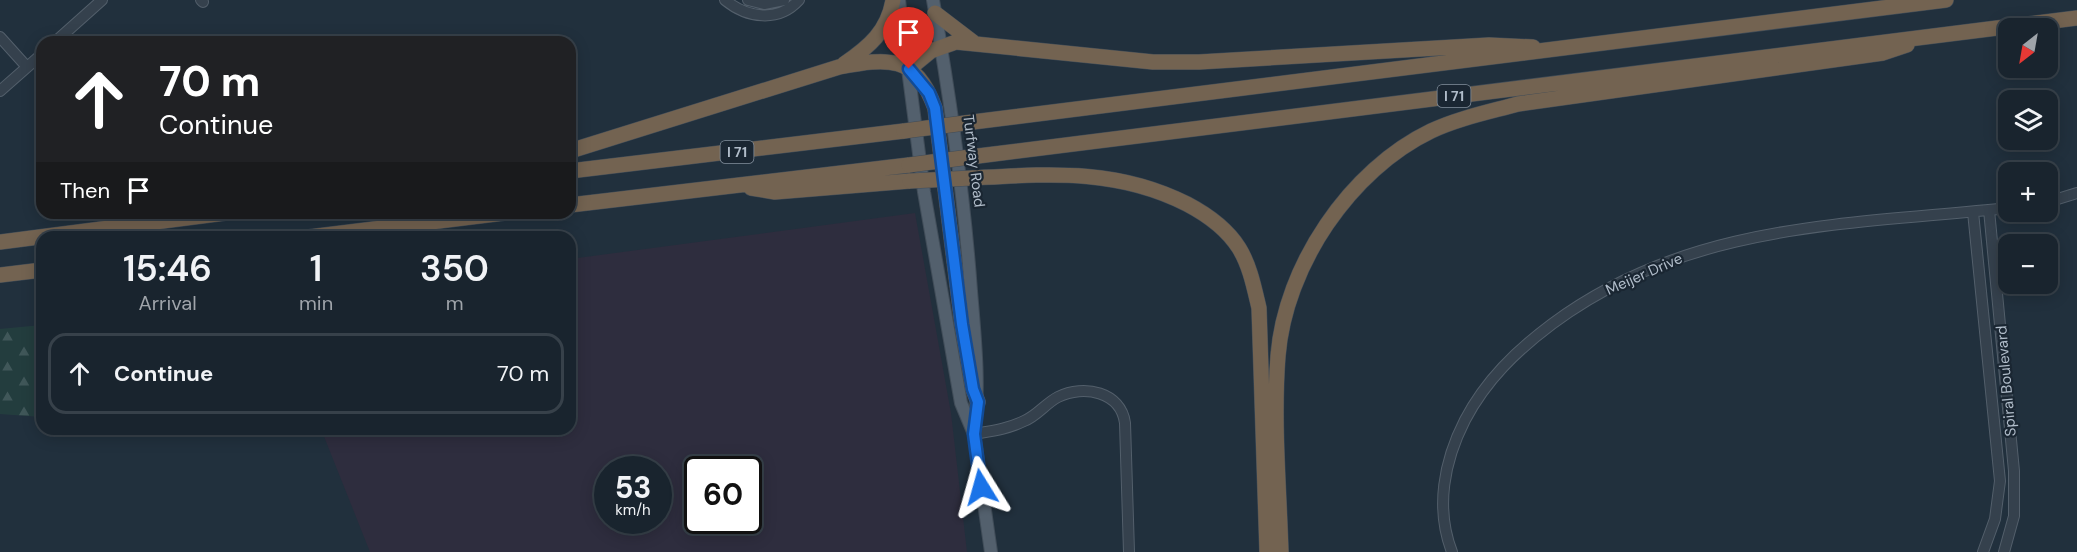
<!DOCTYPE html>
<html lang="en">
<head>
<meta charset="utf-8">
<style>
  body { margin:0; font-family:"DM Sans",sans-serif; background:#26303a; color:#f1f3f6; height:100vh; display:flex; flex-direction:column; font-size:22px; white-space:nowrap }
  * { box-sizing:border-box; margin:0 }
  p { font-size:20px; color:#9fa4aa }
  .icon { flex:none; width:33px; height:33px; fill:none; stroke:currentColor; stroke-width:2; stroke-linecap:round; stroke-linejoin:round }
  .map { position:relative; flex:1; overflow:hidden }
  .details { position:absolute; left:36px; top:231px; width:540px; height:204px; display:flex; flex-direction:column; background:#19242e; border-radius:18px; box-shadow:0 3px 15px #0003,0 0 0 2px #37414a }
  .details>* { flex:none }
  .banner { position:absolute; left:36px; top:36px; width:540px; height:183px; border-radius:18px; box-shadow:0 3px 15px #0003,0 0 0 2px #37414a; background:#202124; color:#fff; overflow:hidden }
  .needle { width:39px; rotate:211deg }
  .buttons { position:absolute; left:1998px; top:18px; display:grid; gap:12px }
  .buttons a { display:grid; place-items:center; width:60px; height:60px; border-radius:12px; background:#19242e; box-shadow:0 3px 15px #0003,0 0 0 2px #37414a; font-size:30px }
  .speed { position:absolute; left:594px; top:456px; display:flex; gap:12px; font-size:30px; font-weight:700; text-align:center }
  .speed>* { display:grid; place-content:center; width:78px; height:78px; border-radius:50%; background:#19242e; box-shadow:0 3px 15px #0003,0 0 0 2px #37414a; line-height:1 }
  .speed small { font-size:15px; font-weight:400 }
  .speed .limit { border:3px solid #111; border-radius:9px; background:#fff; color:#111 }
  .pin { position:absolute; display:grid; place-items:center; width:51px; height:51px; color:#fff; margin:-62px -26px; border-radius:50% 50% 50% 0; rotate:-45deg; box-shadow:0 0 6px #0007 }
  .pin .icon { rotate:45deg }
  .me { position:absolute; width:66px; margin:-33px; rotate:352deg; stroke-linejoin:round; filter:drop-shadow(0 0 4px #0008) }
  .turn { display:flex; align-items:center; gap:21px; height:126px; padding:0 24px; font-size:27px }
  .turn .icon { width:78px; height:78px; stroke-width:2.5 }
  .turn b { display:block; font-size:42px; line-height:51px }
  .then { display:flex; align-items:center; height:57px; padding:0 24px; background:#0003; gap:12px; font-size:22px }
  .eta { display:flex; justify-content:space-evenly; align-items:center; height:102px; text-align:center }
  .eta b { font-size:36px; font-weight:600; line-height:42px }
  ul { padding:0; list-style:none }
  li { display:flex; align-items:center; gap:18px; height:81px; margin:0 12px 9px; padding:0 12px; border:3px solid #37414a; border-radius:18px }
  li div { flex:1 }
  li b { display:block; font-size:22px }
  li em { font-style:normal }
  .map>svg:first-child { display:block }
  .medical { fill:#2e2d3e; fill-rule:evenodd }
  .forest { fill:url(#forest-firs) }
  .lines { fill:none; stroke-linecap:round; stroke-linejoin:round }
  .minor-casing { stroke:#535f6b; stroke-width:12 }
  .major-casing { stroke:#414d59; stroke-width:14 }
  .highway-casing { stroke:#404c58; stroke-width:16 }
  .minor { stroke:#35414d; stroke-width:10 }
  .major { stroke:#53606d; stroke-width:12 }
  .highway { stroke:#736351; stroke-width:15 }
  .highway-bridge-casing { stroke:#404c58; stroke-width:16; stroke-linecap:butt }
  .highway-bridge { stroke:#736351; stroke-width:15 }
  .route-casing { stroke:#114b97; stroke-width:15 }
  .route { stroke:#1a73e8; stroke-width:10 }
  .labels { text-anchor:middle; stroke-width:4.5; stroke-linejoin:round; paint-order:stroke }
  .shield { fill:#1a2632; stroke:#838f9c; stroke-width:1.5 }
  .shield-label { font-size:14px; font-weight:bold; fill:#b0bcc9 }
  .street-label { font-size:15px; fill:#b0bcc9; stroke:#1a2632 }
</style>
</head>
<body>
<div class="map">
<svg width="2077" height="552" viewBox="0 0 2077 552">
  <defs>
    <pattern id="forest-firs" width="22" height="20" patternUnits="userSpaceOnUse" patternTransform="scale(1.5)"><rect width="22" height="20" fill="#233d3e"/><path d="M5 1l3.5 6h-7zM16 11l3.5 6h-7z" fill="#405759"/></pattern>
  </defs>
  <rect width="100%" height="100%" fill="#21303d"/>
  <path class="medical" d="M915,213l36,200 16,139h-597l-49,-123h249v-170zM608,470h50v50h-50zM698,470h50v50h-50z"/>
  <path class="forest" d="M42,325v92l-42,-3v-85z"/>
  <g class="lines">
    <defs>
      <path id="minor" d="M201,0l2,2
        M725,0c22,18 53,23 74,0
        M748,0l16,4 20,-4
        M0,37l27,30
        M55,42l47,-42
        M0,91l42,-37
        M2048,202l29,-9
        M1989,210l25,261v45l-10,36
        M1973,212l27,269 -5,38 -12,33
        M974,434c17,-3 34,-5 50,-13 13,-5 22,-18 34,-24 26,-13 63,-5 67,26l4,129
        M1452,552c-17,-44 -8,-91 13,-132 21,-40 51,-69 87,-96 137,-102 296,-99 456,-116"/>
      <path id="major" d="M899,0l25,192 37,211 13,31 17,118
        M933,0c17,97 31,193 38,291 4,48 9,94 3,142"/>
      <path id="highway" d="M935,13l38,29
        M844,64c25,-17 44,-33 49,-64
        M909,69l22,-18 25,-9 197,20h46l290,-17 44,2
        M965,123l981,-123
        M570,151l269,-84c49,-9 76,-13 96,41l27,216 11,65 5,13
        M970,157l1107,-139
        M570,171l334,-40
        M972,178c76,-4 144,-10 215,26 19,10 40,25 52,44 11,18 15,39 20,60l8,244
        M751,188l24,4 135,-11
        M570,205l339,-40
        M309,237l195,-24
        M0,242l225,-29
        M0,275l42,-5
        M1281,552c-2,-65 -8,-131 -3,-196 7,-90 72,-186 153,-225 28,-13 58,-19 87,-27l365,-51 24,-8"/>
    </defs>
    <use href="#minor" class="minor-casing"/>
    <use href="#major" class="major-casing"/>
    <use href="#highway" class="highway-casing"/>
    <use href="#minor" class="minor"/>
    <use href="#major" class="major"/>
    <use href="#highway" class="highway"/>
    <defs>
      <path id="highway-bridge" d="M904,131l61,-8
        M909,165l61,-8
        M910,181l62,-3"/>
    </defs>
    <use href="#highway-bridge" class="highway-bridge-casing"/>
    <use href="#highway-bridge" class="highway-bridge"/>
  </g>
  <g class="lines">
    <defs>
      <path id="route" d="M909,69l20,24 6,15 27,216 11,65 5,13 -4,32 7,53"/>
    </defs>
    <use href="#route" class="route-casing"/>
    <use href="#route" class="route"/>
  </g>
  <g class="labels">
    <g class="shield">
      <rect x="1437.5" y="85" width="33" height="22" rx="4.5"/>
      <rect x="720.5" y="141" width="33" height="22" rx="4.5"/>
    </g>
    <g class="shield-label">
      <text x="1454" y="101">I 71</text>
      <text x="737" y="157">I 71</text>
    </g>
    <g class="street-label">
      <text transform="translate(974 161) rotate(83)" y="5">Turfway Road</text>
      <text transform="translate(1644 274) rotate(-24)" y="5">Meijer Drive</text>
      <text transform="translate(2006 381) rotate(-95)" y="5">Spiral Boulevard</text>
    </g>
  </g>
</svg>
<div class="buttons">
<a><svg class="needle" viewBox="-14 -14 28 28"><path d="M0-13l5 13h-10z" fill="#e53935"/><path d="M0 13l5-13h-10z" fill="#9fa4aa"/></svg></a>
<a><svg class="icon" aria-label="layers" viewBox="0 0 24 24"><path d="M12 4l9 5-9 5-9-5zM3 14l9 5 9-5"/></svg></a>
<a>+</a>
<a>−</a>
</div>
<div class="speed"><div>53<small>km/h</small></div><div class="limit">60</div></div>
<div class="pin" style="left:909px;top:69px;background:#d93025"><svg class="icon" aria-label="arrive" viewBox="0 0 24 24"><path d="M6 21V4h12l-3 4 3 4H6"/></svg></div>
<svg class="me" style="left:981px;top:487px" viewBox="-20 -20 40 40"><path d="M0-17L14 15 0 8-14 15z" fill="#1a73e8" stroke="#fff" stroke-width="4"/></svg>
<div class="banner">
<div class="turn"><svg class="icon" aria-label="ahead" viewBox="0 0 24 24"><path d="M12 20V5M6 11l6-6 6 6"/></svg><div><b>70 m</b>Continue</div></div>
<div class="then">Then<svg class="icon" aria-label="arrive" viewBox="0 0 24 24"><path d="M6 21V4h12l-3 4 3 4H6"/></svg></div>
</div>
<section class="details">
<div class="eta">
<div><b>15:46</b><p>Arrival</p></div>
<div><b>1</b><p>min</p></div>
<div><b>350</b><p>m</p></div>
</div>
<ul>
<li><svg class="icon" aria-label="ahead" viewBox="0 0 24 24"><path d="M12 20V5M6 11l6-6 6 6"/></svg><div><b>Continue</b></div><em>70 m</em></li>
</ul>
</section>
</div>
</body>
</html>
